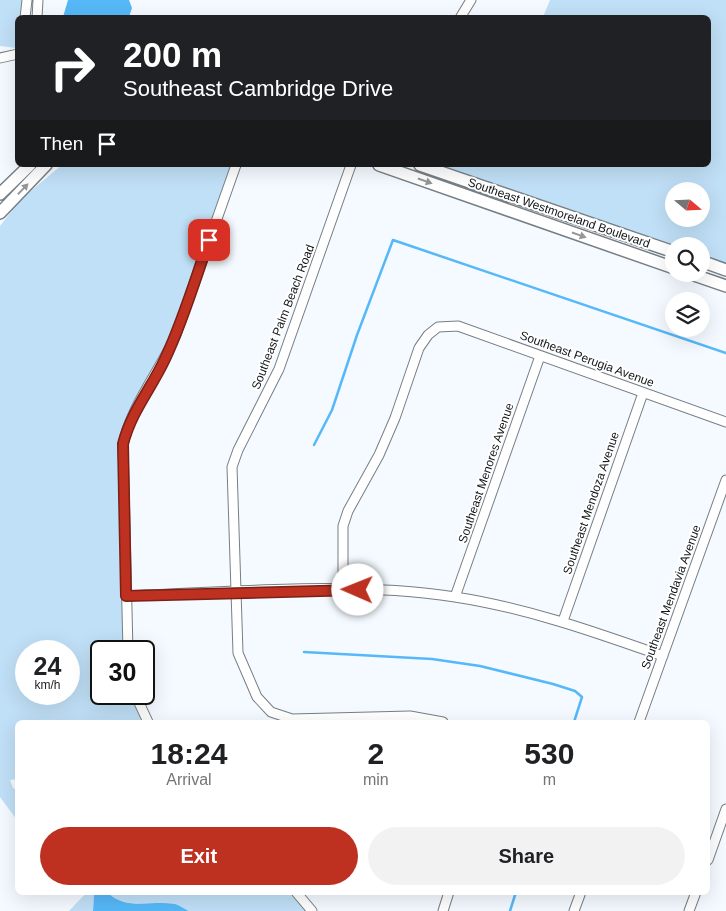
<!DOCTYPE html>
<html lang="en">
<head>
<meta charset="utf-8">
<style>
  body { margin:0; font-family:Arial,sans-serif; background:#f2f2f2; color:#202124; height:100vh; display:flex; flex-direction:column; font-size:19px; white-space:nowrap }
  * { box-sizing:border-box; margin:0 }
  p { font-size:16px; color:#757577 }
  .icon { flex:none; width:28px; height:28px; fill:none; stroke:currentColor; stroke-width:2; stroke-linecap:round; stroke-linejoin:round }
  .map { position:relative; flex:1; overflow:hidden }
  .details { position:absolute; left:15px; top:720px; width:695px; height:175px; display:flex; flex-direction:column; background:#fff; border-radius:8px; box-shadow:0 5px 20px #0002 }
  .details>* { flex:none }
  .top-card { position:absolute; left:15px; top:15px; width:696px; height:152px; border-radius:8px; box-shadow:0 5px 20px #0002; background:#202124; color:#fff; overflow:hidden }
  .needle { width:32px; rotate:109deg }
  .controls { position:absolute; left:665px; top:182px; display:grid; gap:10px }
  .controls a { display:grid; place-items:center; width:45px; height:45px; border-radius:50%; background:#fff; box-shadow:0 5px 20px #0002; font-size:25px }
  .speed { position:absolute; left:15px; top:640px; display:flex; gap:10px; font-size:25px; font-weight:700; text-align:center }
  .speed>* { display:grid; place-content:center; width:65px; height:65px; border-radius:50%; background:#fff; box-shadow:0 5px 20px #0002; line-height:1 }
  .speed small { font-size:12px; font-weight:400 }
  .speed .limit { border:2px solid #111; border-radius:8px; background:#fff; color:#111 }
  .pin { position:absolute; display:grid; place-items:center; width:42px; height:42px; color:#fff; margin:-21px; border-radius:10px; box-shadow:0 2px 8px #0006 }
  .me { position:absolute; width:55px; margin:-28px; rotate:271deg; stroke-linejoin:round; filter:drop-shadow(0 0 4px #0008) }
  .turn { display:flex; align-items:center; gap:18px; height:105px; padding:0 25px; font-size:22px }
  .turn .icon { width:65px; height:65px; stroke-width:2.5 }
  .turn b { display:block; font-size:35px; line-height:42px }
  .then { display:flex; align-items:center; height:48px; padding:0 25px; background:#0003; gap:10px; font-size:19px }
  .eta { display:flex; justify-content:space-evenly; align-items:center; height:85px; text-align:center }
  .eta b { font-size:30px; font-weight:800; line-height:35px }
  .action { display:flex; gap:10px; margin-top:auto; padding:10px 25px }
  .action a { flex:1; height:58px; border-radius:30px; background:#be3121; color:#fff; font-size:20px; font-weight:800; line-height:58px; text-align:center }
  .action a+a { background:#f2f2f2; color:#202124 }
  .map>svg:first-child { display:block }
  .green { fill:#c0e0f7; fill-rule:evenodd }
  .water { fill:#56b8f8 }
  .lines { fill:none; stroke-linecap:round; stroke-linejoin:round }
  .stream { stroke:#56b8f8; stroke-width:2.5 }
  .minor-casing { stroke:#767f85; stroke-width:11 }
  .tertiary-casing { stroke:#767f85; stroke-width:14 }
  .minor { stroke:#fff; stroke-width:9 }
  .tertiary { stroke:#fff; stroke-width:11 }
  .oneway { fill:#949697 }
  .route-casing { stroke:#7c2015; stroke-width:12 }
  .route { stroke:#be3121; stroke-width:9 }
  .labels { text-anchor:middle; stroke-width:4; stroke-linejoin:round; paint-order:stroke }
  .street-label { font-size:12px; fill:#121518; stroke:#fff }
</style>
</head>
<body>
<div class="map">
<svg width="726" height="911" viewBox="0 0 726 911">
  <rect width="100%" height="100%" fill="#f4faff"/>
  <path class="green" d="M0,0h22l-2,17 -2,1 -1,30 -17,-2z
    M550,0h176v263l-25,-9v-8h-23l-246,-81h277v-147l-166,-1zM674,191h27v28h-27z
    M62,165h169l-59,168c-17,38 -44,70 -53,110l5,208h-23v43h30l12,28h-125l-1,57 -7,1 3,8 4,2v30l-17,-23v-571l21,-27zM26,651h43v43h-43z
    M86,893h5l3,2 -1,16h-24z
    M108,893h179l6,3 13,15h-117c-4,-2 -10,-6 -14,-7 -24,-4 -48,7 -67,-11z"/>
  <path class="water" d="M68,0h61l3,8 -3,9h-66z
    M91,893h17c19,18 43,7 67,11 4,1 10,5 14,7h-96l1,-16z"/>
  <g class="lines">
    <path class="stream" d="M314,445l18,-35 25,-75 36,-95 333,113
      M304,652l128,7 48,7 73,18 22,7 7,6 -8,25
      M510,911l6,-19"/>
    <defs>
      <path id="minor" d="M25,18l2,-18
        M37,18l1,-18
        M460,18l11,-18
        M0,58l18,-4
        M351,165l-72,204 -41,81 -6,17 6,186 19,44 14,15 21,7 118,-3 33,6
        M343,590v-64l5,-15 31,-56 16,-37 24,-70 9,-13 10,-8 20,-1 268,96
        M126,596c106,-4 225,-15 329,1 72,11 140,35 208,59
        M455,597l85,-241
        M563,621l80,-228
        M128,651l-5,-207c9,-40 36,-72 53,-109l60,-170
        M135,694l13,28
        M639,722l87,-242
        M708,860l18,-51
        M296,892l16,19
        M443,911l6,-19
        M574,911l7,-19
        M689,911l7,-19"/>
      <path id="tertiary" d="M379,165l295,103
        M420,165l254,87
        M0,194l30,-29
        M0,213l46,-48
        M701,261l25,9
        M691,274l35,12"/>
    </defs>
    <use href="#minor" class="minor-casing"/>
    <use href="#tertiary" class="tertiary-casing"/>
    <use href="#minor" class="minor"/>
    <use href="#tertiary" class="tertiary"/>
  </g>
  <defs><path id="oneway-solid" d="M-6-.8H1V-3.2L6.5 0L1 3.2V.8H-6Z" transform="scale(1.25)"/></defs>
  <g class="oneway">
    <use href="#oneway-solid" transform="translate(425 181) rotate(19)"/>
    <use href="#oneway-solid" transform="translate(23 189) rotate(-46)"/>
    <use href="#oneway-solid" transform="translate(579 235) rotate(19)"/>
  </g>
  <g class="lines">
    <defs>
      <path id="route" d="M209,240c-14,40 -26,81 -44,119 -14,30 -34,53 -42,85l3,152 232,-6"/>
    </defs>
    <use href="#route" class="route-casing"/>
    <use href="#route" class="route"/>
  </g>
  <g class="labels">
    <g class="street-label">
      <text transform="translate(559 213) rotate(19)" y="4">Southeast Westmoreland Boulevard</text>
      <text transform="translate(283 317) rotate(-69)" y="4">Southeast Palm Beach Road</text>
      <text transform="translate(587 359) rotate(20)" y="4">Southeast Perugia Avenue</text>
      <text transform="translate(486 473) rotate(-71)" y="4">Southeast Menores Avenue</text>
      <text transform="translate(591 503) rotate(-71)" y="4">Southeast Mendoza Avenue</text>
      <text transform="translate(671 597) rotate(-70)" y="4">Southeast Mendavia Avenue</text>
    </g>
  </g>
</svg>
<div class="controls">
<a><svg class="needle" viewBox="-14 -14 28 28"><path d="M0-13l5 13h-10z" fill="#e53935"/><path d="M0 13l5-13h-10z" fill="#757577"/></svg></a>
<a><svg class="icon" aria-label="search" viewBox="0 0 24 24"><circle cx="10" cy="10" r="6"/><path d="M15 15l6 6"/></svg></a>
<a><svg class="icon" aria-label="layers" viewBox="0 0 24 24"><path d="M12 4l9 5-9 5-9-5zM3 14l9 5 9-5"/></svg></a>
</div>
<div class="speed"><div>24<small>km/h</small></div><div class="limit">30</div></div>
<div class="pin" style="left:209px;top:240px;background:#d93025"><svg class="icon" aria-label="arrive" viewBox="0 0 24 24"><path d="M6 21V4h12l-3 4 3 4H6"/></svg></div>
<svg class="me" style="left:358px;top:590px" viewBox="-20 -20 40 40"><circle r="19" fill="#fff"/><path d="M0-13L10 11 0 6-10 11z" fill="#be3121"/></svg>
<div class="top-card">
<div class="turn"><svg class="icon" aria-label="right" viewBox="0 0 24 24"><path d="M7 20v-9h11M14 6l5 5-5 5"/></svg><div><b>200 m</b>Southeast Cambridge Drive</div></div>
<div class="then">Then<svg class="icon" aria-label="arrive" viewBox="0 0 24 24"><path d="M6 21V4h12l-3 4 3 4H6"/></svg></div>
</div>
<section class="details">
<div class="eta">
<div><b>18:24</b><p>Arrival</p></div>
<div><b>2</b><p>min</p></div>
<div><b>530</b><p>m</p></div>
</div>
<div class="action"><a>Exit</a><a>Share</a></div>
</section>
</div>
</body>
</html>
